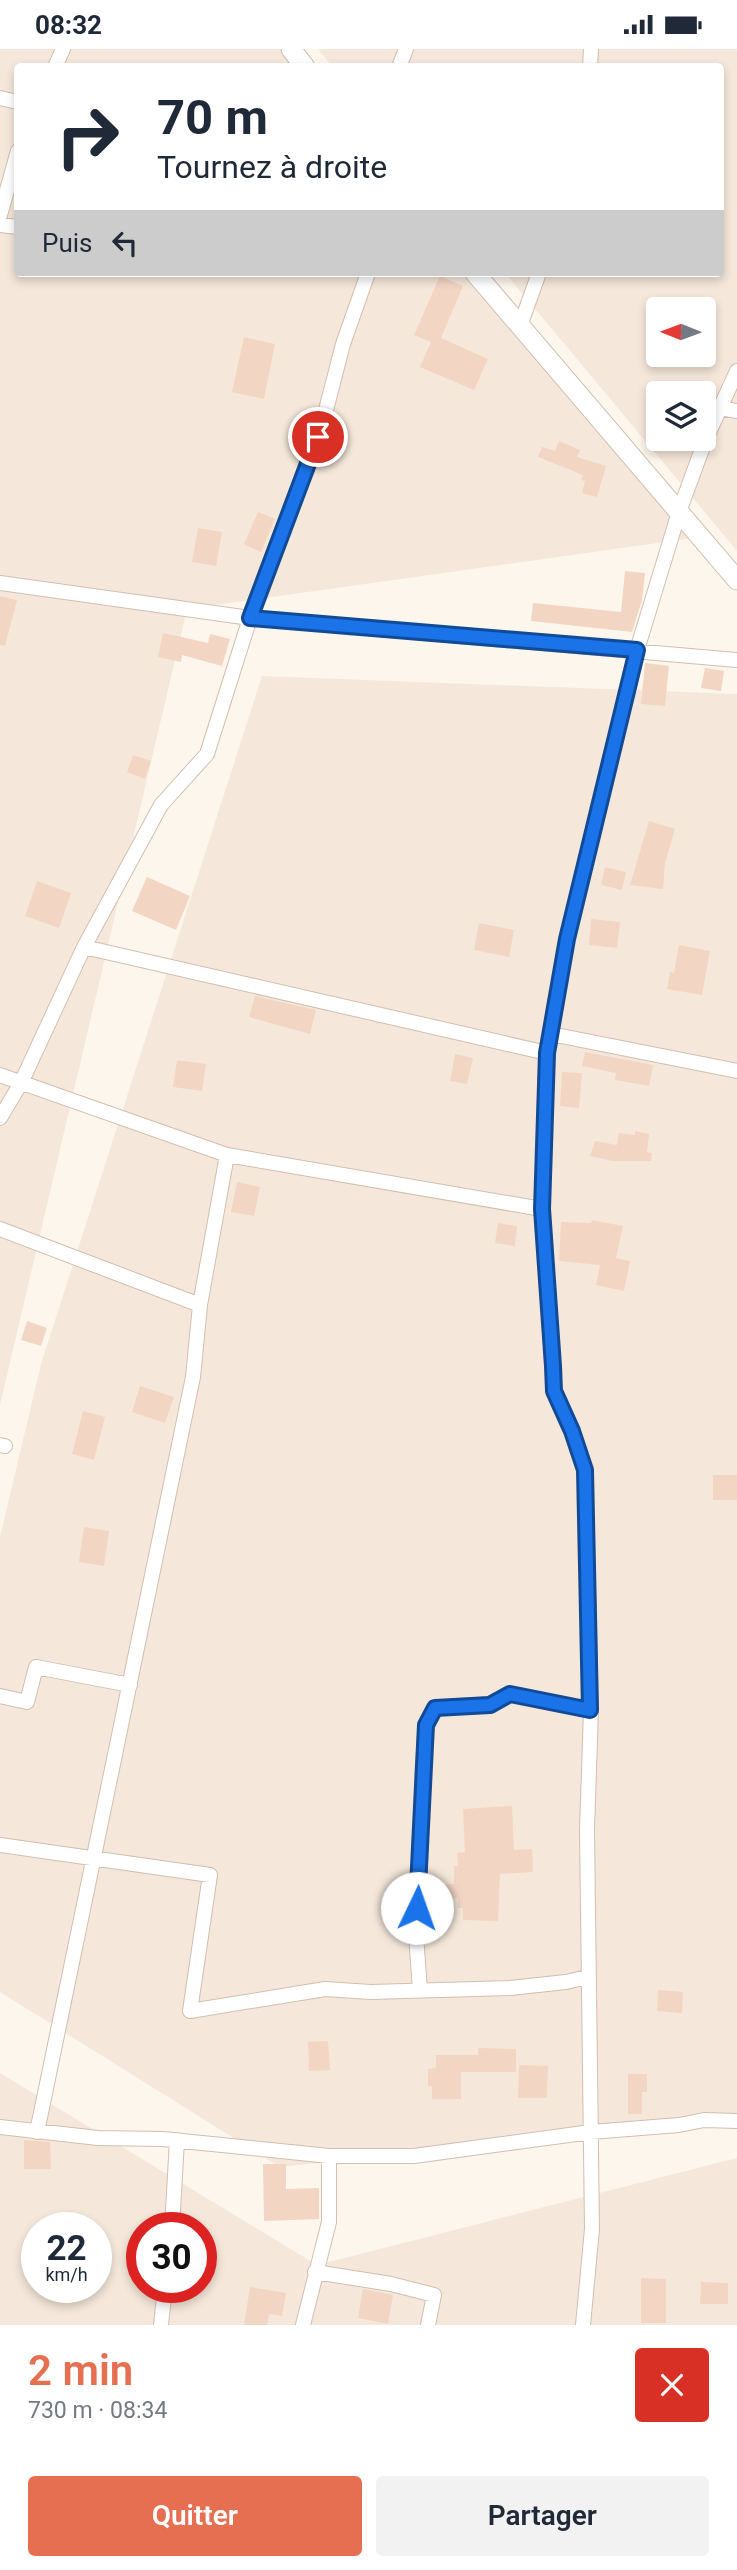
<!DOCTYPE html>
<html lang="fr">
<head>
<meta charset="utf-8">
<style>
  body { margin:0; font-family:Roboto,sans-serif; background:#f2f2f3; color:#1f2937; height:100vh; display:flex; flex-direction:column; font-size:26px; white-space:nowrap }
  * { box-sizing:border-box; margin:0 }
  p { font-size:23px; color:#747a83 }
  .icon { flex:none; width:38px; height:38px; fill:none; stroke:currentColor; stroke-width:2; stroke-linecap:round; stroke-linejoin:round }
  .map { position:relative; height:2276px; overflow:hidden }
  .sheet { display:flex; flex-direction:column; background:#fff; flex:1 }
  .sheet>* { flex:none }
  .guide { position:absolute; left:14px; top:14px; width:710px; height:214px; border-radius:7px; box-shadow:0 4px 10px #0003; background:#fff; color:#1f2937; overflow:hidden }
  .needle { width:46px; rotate:271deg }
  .buttons { position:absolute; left:646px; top:248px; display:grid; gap:14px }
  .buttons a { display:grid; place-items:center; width:70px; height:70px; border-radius:7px; background:#fff; box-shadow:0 4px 10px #0003; font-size:35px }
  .speed { position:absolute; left:21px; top:2163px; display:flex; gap:14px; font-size:35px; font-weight:700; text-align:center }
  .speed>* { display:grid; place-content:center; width:91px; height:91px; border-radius:50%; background:#fff; box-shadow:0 4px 10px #0003; line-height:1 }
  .speed small { font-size:18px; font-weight:400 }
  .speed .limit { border:10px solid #d22; background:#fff; color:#111 }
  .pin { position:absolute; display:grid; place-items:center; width:60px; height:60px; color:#fff; margin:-30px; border:4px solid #fff; border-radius:50%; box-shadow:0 2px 7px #0007 }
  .me { position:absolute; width:77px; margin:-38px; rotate:3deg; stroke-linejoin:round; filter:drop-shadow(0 0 5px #0008) }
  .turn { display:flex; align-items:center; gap:24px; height:147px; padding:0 28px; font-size:32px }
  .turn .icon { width:91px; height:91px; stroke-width:2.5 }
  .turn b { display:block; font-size:49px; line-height:60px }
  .then { display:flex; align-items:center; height:66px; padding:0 28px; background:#0003; gap:14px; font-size:26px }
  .round { display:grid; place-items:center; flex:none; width:74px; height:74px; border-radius:7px; background:#f2f2f3 }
  .headline { display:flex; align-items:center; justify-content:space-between; height:119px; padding:0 28px }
  h1 { font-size:42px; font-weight:600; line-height:52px; color:#e76f51 }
  .cta { display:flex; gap:14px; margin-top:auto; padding:14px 28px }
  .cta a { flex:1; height:80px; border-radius:7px; background:#e76f51; color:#fff; font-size:28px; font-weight:600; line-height:80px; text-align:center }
  .cta a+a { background:#f2f2f3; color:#1f2937 }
  .status { display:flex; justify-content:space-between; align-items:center; height:49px; padding:0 35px; background:#fff; direction:ltr }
  .status svg { height:19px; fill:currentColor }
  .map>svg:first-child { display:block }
  .residential { fill:#f5e8da; fill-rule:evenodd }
  .building { fill:#f3d5c3 }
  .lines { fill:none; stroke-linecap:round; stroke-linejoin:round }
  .minor-casing { stroke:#d1beb0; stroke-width:16 }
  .tertiary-casing { stroke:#d1beb0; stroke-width:21 }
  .minor { stroke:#fff; stroke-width:14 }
  .tertiary { stroke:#fff; stroke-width:19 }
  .route-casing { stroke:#114b97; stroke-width:18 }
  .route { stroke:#1a73e8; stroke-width:12 }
</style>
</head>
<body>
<div class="status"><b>08:32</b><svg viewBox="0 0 49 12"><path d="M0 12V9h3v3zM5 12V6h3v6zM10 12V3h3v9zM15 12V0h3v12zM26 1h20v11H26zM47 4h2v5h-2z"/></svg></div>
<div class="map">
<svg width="737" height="2276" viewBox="0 0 737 2276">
  <rect width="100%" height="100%" fill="#fdf6ec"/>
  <path class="residential" d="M0,0h286l15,17 -283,1v206h458l224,264 -513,72 -187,796z
    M318,0h419v502l-232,-278h216v-206h-388zM658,261h46v45h-46zM658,345h46v45h-46z
    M262,627l475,18v1428l-178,15 -279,30 -280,-175v-455l41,-173z
    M0,2024l317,192 420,-107v167h-737zM37,2179h59v59h-59zM142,2179h59v59h-59z"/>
  <path class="building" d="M440,227l23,10 -22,52 47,21 -14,31 -54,-23 11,-25 -17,-7z
    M244,288l31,7 -11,55 -32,-7z
    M559,392l21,9 -3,7 29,9 -9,31 -15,-4 3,-12 -4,-1 2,-5 -45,-18 4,-10 13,4z
    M258,463l17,7 -14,33 -17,-8z
    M198,479l24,4 -6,34 -24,-4z
    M625,522l20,2 -3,27 -10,32 -101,-11 2,-18 88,9z
    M0,547l17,4 -12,46 -5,-1z
    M163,584l45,10 2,-9 20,5 -8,27 -40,-11 -1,7 -23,-5z
    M645,614l24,3 -4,40 -24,-2z
    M705,619l19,3 -3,20 -20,-3z
    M133,706l18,6 -6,18 -18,-7z
    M649,772l26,8 -10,34 -2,26 -33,-4z
    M605,818l21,5 -4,18 -21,-5z
    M147,828l43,19 -14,34 -44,-19z
    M37,832l34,12 -12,35 -34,-12z
    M591,870l29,3 -3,26 -28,-3z
    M479,874l35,7 -5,27 -35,-7z
    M679,896l31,6 -8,44 -35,-6 3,-17 4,1z
    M255,947l61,14 -6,24 -61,-17z
    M585,1003l68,13 -4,21 -34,-6 1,-7 -34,-7z
    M455,1005l18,4 -6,26 -17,-3z
    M177,1011l29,4 -4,27 -29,-4z
    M562,1023l20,1 -3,35 -19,-2z
    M635,1082l14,3 -2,18 5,1 -1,8h-39l-22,-5 5,-15 22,4 2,-12 16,2z
    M237,1133l23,5 -6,29 -23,-4z
    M592,1171l31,6 -7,32 14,3 -6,30 -28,-6 4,-20 -41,-4 2,-39 30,1z
    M498,1174l19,3 -2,20 -20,-3z
    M27,1272l20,7 -6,18 -20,-6z
    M140,1337l34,11 -9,26 -33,-11z
    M83,1362l22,6 -11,43 -22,-6z
    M713,1426h24v25h-24z
    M84,1478l25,4 -5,35 -25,-4z
    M512,1757l2,44 18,-1 1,23 -33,2 -2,47 -35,-1v-12h-5v-10l-30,2v-15l26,-1v-18h4l-1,-13 8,-1 -2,-43z
    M658,1941l25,2 -1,21 -25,-2z
    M328,1992l2,29 -21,1 -1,-29z
    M478,1999l38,1v23h-55v27h-29v-13h-4v-17l8,-1v-13h42z
    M519,2016l29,1 -1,32h-29z
    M628,2025h19v18h-5v22h-14z
    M24,2091l26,2 1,27h-27z
    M263,2115h23v25l33,-1v31l-55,2z
    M641,2229l25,1v44h-25z
    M701,2233l27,1v21h-28z
    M250,2238l36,6 -4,23 -13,-2 -2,11h-23z
    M363,2240l30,6 -5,29 -30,-6z"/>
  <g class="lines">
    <defs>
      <path id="minor" d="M55,18l8,-18
        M399,18l7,-18
        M590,18l1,-18
        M0,49l18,4
        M0,166l18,-64
        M0,176l18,2
        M520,277l19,-53
        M720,359l17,3
        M0,534l250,35 487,42
        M84,898l463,106
        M551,985l186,37
        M0,1026l227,80 315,54
        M0,1069l21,-35 63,-136 77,-142 46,-51 43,-136 69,-181 24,-93 25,-71
        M0,1180l200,76
        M0,1396l5,1
        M0,1647l27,6 9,-35 94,18
        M0,1796l210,30 -20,136 135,-22 46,3 139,-4 56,-6 21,-5
        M420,1941l-4,-55 7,-171 3,-39 9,-17 55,-4 20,-10 81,16
        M0,2078l98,11 65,1 166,17h85l177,-24 88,-7 25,-5 33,1
        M37,2083l156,-755 7,-72 27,-150
        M172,2179l5,-88
        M315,2223l76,12 43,11 -6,30
        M161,2276l4,-38
        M303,2276l26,-103v-66
        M583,2276l9,-96 -5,-399 4,-120 -6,-240 -13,-39 -18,-39 -12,-183 5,-156 20,-114 70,-289 42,-138 26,-71 32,-70"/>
      <path id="tertiary" d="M291,0l14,18
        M475,224l262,307"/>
    </defs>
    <use href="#minor" class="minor-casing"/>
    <use href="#tertiary" class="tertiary-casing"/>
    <use href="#minor" class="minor"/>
    <use href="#tertiary" class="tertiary"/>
  </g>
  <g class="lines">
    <defs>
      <path id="route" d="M318,388l-68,181 387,32 -70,289 -20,114 -5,156 11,157 1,25 18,40 13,39 5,240 -80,-16 -20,11 -55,3 -9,17 -9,183"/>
    </defs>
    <use href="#route" class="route-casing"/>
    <use href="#route" class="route"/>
  </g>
</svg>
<div class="buttons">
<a><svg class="needle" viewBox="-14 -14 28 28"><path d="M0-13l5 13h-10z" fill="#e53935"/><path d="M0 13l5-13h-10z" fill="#747a83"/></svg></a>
<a><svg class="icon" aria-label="layers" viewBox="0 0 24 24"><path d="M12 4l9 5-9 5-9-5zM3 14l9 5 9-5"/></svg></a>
</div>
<div class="speed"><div>22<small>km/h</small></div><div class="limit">30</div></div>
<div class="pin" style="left:318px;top:388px;background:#d93025"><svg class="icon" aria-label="arrive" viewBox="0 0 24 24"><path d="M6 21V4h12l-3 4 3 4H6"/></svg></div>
<svg class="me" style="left:417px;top:1859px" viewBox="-20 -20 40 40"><circle r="19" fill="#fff"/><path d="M0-13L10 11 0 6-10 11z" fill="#1a73e8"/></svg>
<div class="guide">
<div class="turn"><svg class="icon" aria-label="right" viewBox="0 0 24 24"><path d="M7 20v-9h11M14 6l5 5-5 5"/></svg><div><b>70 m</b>Tournez à droite</div></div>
<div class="then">Puis<svg class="icon" aria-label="left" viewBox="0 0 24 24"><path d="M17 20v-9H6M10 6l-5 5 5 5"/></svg></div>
</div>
</div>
<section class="sheet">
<div class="headline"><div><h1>2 min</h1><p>730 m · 08:34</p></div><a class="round" style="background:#d93025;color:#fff"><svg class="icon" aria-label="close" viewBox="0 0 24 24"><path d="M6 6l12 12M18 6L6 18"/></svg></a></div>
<div class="cta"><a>Quitter</a><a>Partager</a></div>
</section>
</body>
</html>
